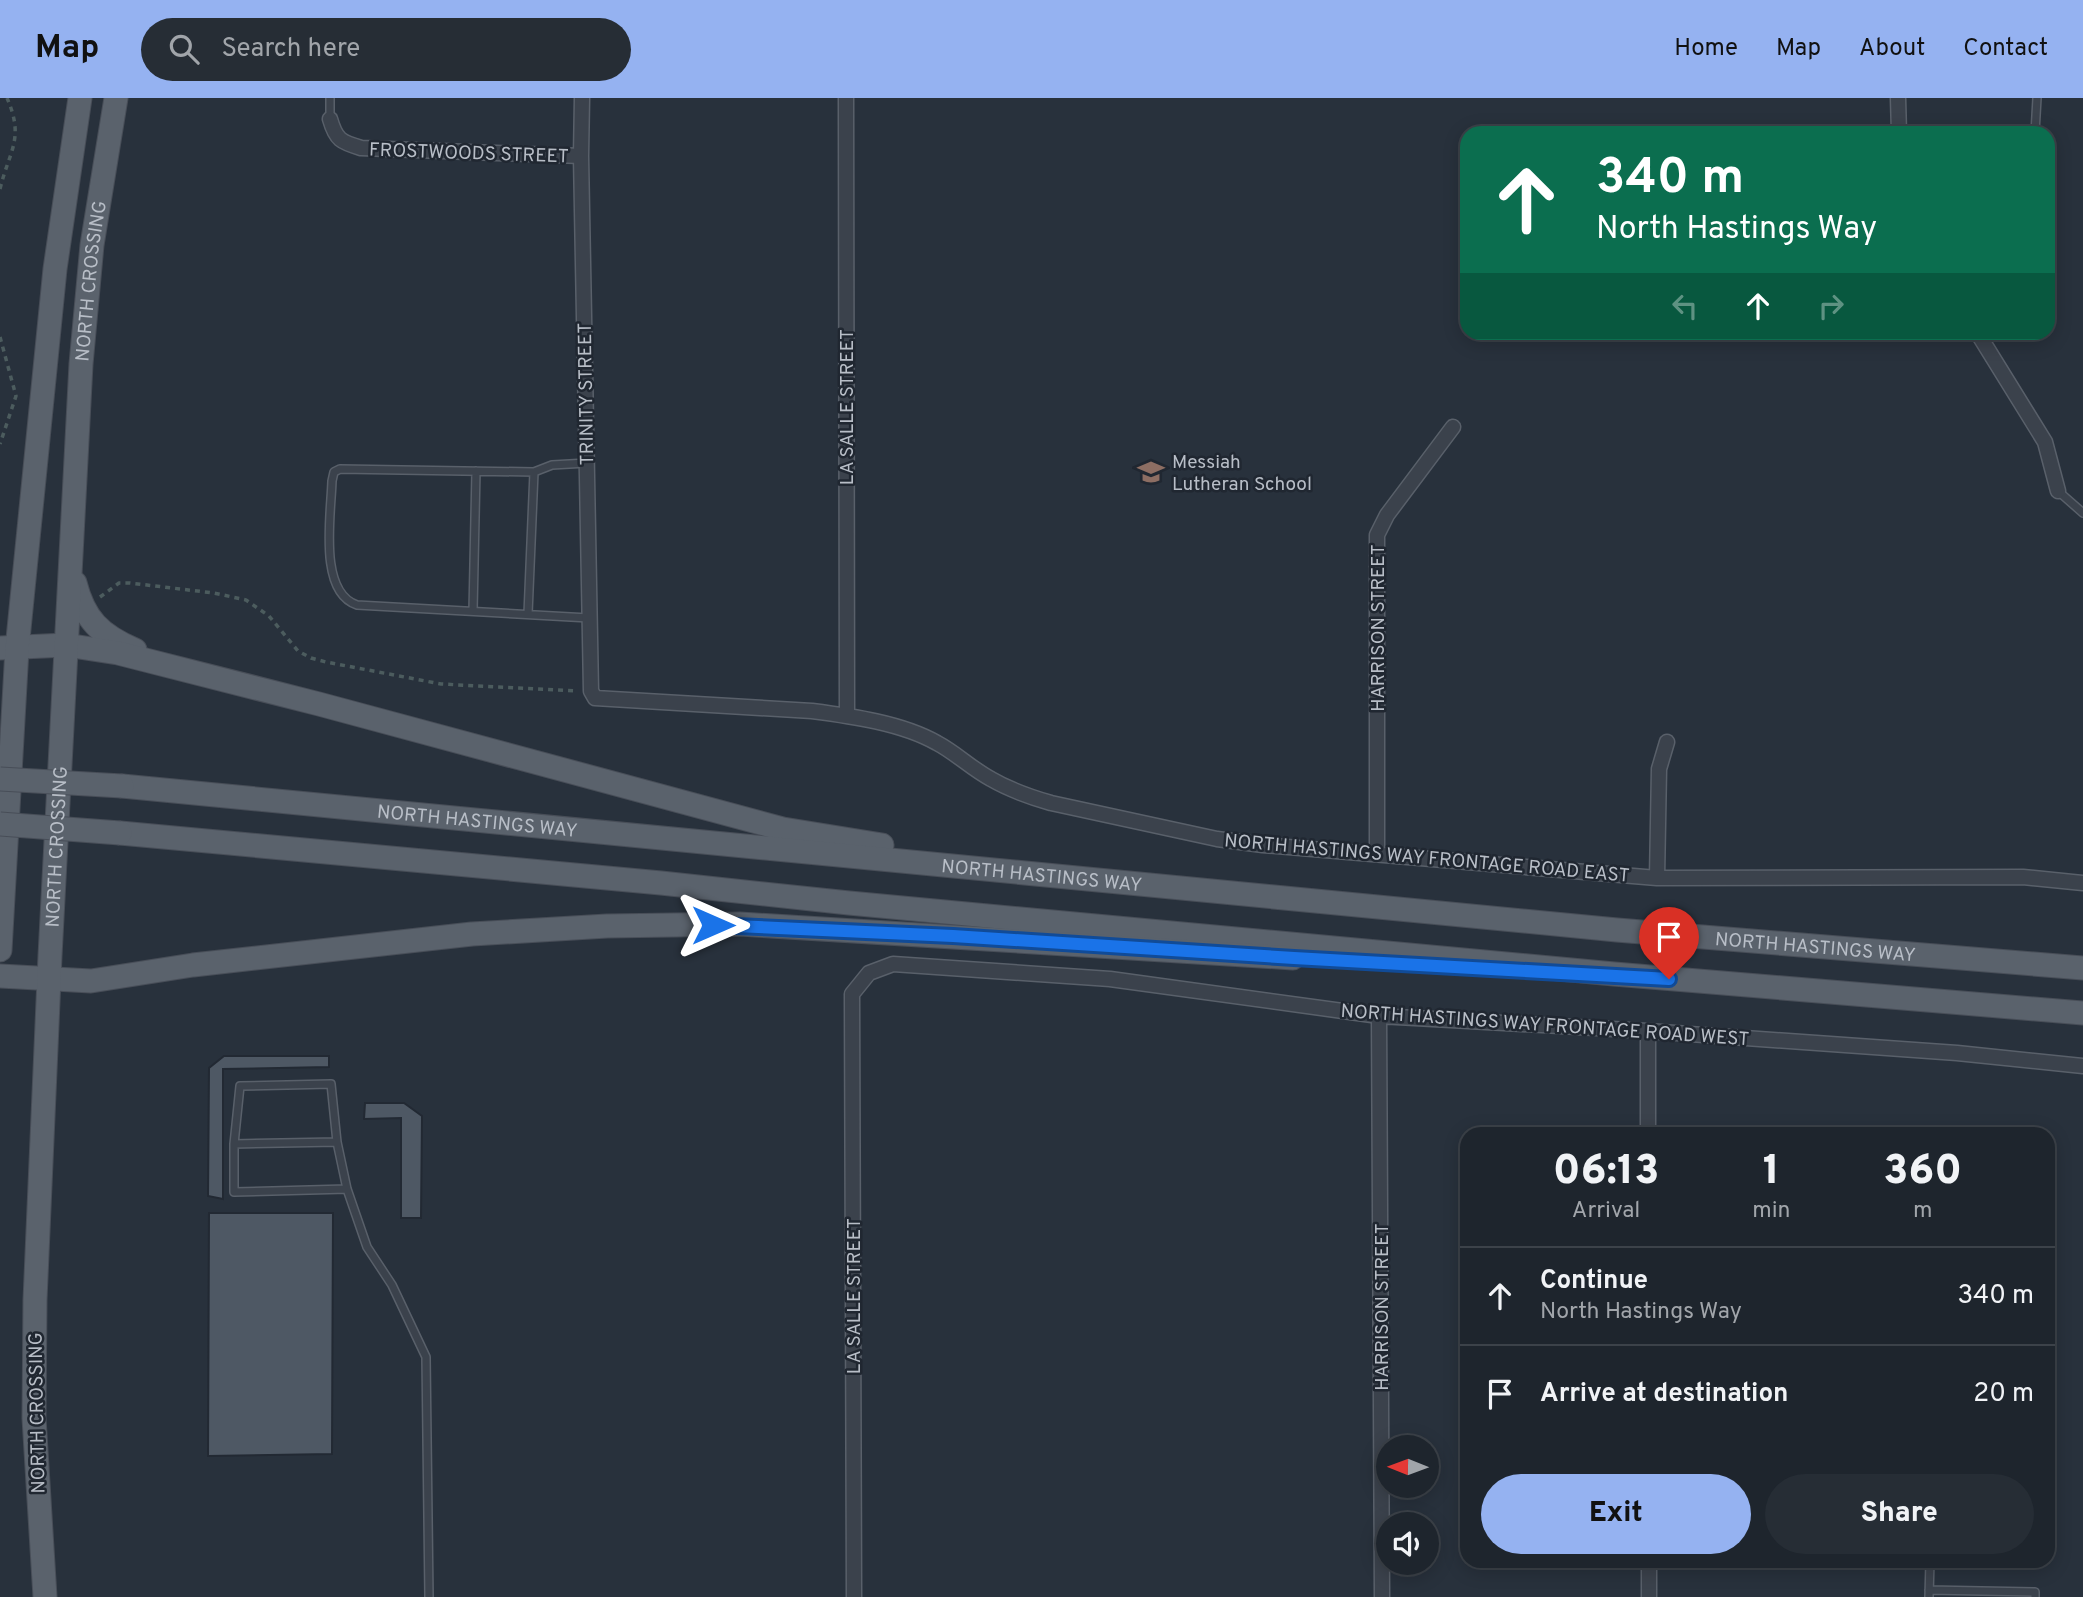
<!DOCTYPE html>
<html lang="en">
<head>
<meta charset="utf-8">
<style>
  body { margin:0; font-family:Overpass,sans-serif; background:#262d35; color:#f1f3f6; height:100vh; display:flex; flex-direction:column; font-size:26px; white-space:nowrap }
  * { box-sizing:border-box; margin:0 }
  p { font-size:23px; color:#a1a5aa }
  .icon { flex:none; width:38px; height:38px; fill:none; stroke:currentColor; stroke-width:2; stroke-linecap:round; stroke-linejoin:round }
  .map { position:relative; flex:1; overflow:hidden }
  .panel { position:absolute; left:1460px; top:1029px; width:595px; height:441px; display:flex; flex-direction:column; background:#1e252d; border-radius:21px; box-shadow:0 4px 18px #0003,0 0 0 2px #3c4249 }
  .panel>* { flex:none }
  .guide { position:absolute; left:1460px; top:28px; width:595px; height:214px; border-radius:21px; box-shadow:0 4px 18px #0003,0 0 0 2px #3c4249; background:#0b6e4f; color:#fff; overflow:hidden }
  .needle { width:46px; rotate:271deg }
  .buttons { position:absolute; left:1376px; top:1337px; display:grid; gap:14px }
  .buttons a { display:grid; place-items:center; width:63px; height:63px; border-radius:50%; background:#1e252d; box-shadow:0 4px 18px #0003,0 0 0 2px #3c4249; font-size:35px }
  .pin { position:absolute; display:grid; place-items:center; width:60px; height:60px; color:#fff; margin:-72px -30px; border-radius:50% 50% 50% 0; rotate:-45deg; box-shadow:0 0 7px #0007 }
  .pin .icon { rotate:45deg }
  .me { position:absolute; width:77px; margin:-38px; rotate:90deg; stroke-linejoin:round; filter:drop-shadow(0 0 5px #0008) }
  .turn { display:flex; align-items:center; gap:24px; height:147px; padding:0 21px; font-size:32px }
  .turn .icon { width:91px; height:91px; stroke-width:2.5 }
  .turn b { display:block; font-size:49px; line-height:60px }
  .lanes { display:flex; align-items:center; height:66px; padding:0 21px; background:#0003; justify-content:center; gap:35px; direction:ltr }
  .lanes .off { opacity:.35 }
  .eta { display:flex; justify-content:space-evenly; align-items:center; height:119px; text-align:center }
  .eta b { font-size:42px; font-weight:800; line-height:49px }
  .button { display:flex; gap:14px; margin-top:auto; padding:14px 21px }
  .button a { flex:1; height:80px; border-radius:42px; background:#95b2f1; color:#111; font-size:28px; font-weight:800; line-height:80px; text-align:center }
  .button a+a { background:#262d35; color:#f1f3f6 }
  ul { padding:0; list-style:none }
  li { display:flex; align-items:center; gap:21px; height:98px; padding:0 21px; border-top:2px solid #3c4249 }
  li div { flex:1 }
  li b { display:block; font-size:26px }
  li em { font-style:normal }
  header { display:flex; align-items:center; gap:42px; box-sizing:border-box; height:98px; padding:0 35px; background:#95b2f1; color:#111 }
  header strong { font-size:33px }
  nav { display:flex; gap:38px; margin-inline-start:auto; font-size:24px }
  .search { width:490px; height:63px; background:#262d35; display:flex; align-items:center; gap:18px; box-sizing:border-box; padding:0 24px; border-radius:38px; color:#a1a5aa; font-size:26px }
  .map>svg:first-child { display:block }
  .building { fill:#4e5864; stroke:#222933; stroke-width:2 }
  .lines { fill:none; stroke-linecap:round; stroke-linejoin:round }
  .service-casing { stroke:#59606a; stroke-width:10 }
  .minor-casing { stroke:#59606a; stroke-width:17 }
  .primary-casing { stroke:#484e58; stroke-width:25 }
  .path { stroke:#4c5c5e; stroke-width:3.5; stroke-dasharray:5 5; stroke-linecap:butt }
  .service { stroke:#3b424c; stroke-width:7 }
  .minor { stroke:#3b424c; stroke-width:14 }
  .primary { stroke:#5a626c; stroke-width:23 }
  .primary-bridge-casing { stroke:#484e58; stroke-width:25; stroke-linecap:butt }
  .primary-bridge { stroke:#5a626c; stroke-width:23 }
  .route-casing { stroke:#114b97; stroke-width:18 }
  .route { stroke:#1a73e8; stroke-width:12 }
  .labels { text-anchor:middle; stroke-width:5; stroke-linejoin:round; paint-order:stroke }
  .street-label { font-size:19px; fill:#b8bec7; stroke:#202731 }
  .poi-label { font-size:19px; fill:#b8bec7; stroke:#202731; text-anchor:start }
</style>
</head>
<body>
<header>
<strong>Map</strong>
<div class="search"><svg class="icon" aria-label="search" viewBox="0 0 24 24"><circle cx="10" cy="10" r="6"/><path d="M15 15l6 6"/></svg>Search here</div>
<nav><a>Home</a><a>Map</a><a>About</a><a>Contact</a></nav>
</header>
<div class="map">
<svg width="2083" height="1499" viewBox="0 0 2083 1499">
  <rect width="100%" height="100%" fill="#28313c"/>
  <path class="building" d="M224,958h105v11l-106,2v130l-15,-3 1,-128z
    M365,1005h39l18,13 -1,102h-20v-100l-37,1z
    M209,1115h124l-1,241 -124,2z"/>
  <g class="lines">
    <defs>
      <path id="service" d="M330,21v-21
        M2035,35l2,-35
        M587,365l-35,2 -18,7 -194,-3 -6,3 -2,9c-1,34 -14,111 25,124l232,13
        M2058,393l25,22
        M473,513l3,-140
        M528,516l6,-142
        M234,1046l103,-2
        M347,1091l-113,3v-48l6,-58 91,-2 6,58 10,47 20,58 25,38 34,72 3,240
        M1929,1492l106,2v5
        M1929,1499l1,-36"/>
      <path id="minor" d="M582,0l-1,58 10,535 4,7 217,13c39,5 90,12 125,32 19,10 35,26 54,36 19,11 39,18 60,24l166,36 46,6 394,33 366,-1 60,6
        M846,0l1,618
        M1898,0l1,35
        M330,21c6,21 11,23 31,29l220,8
        M1977,234l68,110 13,49
        M1377,756v-319l10,-20 66,-88
        M1657,780l2,-109 8,-27
        M1379,918l3,581
        M1648,933v103
        M1649,1463v36
        M854,1499l-2,-603 17,-21 24,-9 217,15 269,37 269,15 309,22 126,13"/>
      <g id="primary">
        <path d="M75,485c9,36 25,52 60,67"/>
        <path d="M0,550l66,-3 52,8 201,51 464,125 99,16"/>
        <path id="s1" d="M122,688l1495,144 466,38"/>
        <path d="M120,735l541,50 188,20 765,71 469,39"/>
        <path d="M0,852l17,-301 38,-380 25,-171"/>
        <path d="M0,878l91,5 102,-16 279,-31 135,-8 133,-2 553,34"/>
        <path id="s2" d="M45,1499l-11,-179 1,-118 15,-344 31,-592 11,-119 24,-147"/>
      </g>
    </defs>
    <use href="#service" class="service-casing"/>
    <use href="#minor" class="minor-casing"/>
    <use href="#primary" class="primary-casing"/>
    <path class="path" d="M0,91c9,-38 25,-50 7,-91
      M0,239l16,59 -16,48
      M100,499l19,-14h11l84,10 32,7 23,16 29,35 13,7 15,4 115,22 137,7"/>
    <use href="#service" class="service"/>
    <use href="#minor" class="minor"/>
    <use href="#primary" class="primary"/>
    <defs>
      <path id="primary-bridge" d="M0,681l122,7
        M0,726l120,9"/>
    </defs>
    <use href="#primary-bridge" class="primary-bridge-casing"/>
    <use href="#primary-bridge" class="primary-bridge"/>
  </g>
  <g class="lines">
    <defs>
      <path id="route" d="M713,827l240,11 341,22 375,21"/>
    </defs>
    <use href="#route" class="route-casing"/>
    <use href="#route" class="route"/>
  </g>
  <defs>
    <symbol id="school-bare" viewBox="-9 -9 18 18"><path d="M0-5L7-2L0 1L-7-2ZM-4 1L0 2.5L4 1V4Q0 6-4 4Z" fill="#8d6e63" stroke="#202731" stroke-width="2.5" paint-order="stroke"/></symbol>
  </defs>
  <g fill-rule="evenodd">
    <use href="#school-bare" x="1132" y="355" width="38" height="38"/>
  </g>
  <g class="labels">
    <g class="street-label">
      <text transform="translate(469 54) rotate(2)" y="7">FROSTWOODS STREET</text>
      <text dy="7" stroke="none"><textPath href="#s2" startOffset="1318">NORTH CROSSING</textPath></text>
      <text transform="translate(585 296) rotate(-91)" y="7">TRINITY STREET</text>
      <text transform="translate(846 309) rotate(-90)" y="7">LA SALLE STREET</text>
      <text transform="translate(1377 530) rotate(-90)" y="7">HARRISON STREET</text>
      <text dy="7" stroke="none"><textPath href="#s1" startOffset="357">NORTH HASTINGS WAY</textPath></text>
      <text dy="7" stroke="none"><textPath href="#s2" startOffset="751">NORTH CROSSING</textPath></text>
      <text transform="translate(1427 759) rotate(5)" y="7">NORTH HASTINGS WAY FRONTAGE ROAD EAST</text>
      <text dy="7" stroke="none"><textPath href="#s1" startOffset="924">NORTH HASTINGS WAY</textPath></text>
      <text dy="7" stroke="none"><textPath href="#s1" startOffset="1701">NORTH HASTINGS WAY</textPath></text>
      <text transform="translate(1545 926) rotate(4)" y="7">NORTH HASTINGS WAY FRONTAGE ROAD WEST</text>
      <text transform="translate(853 1198) rotate(-90)" y="7">LA SALLE STREET</text>
      <text transform="translate(1381 1209) rotate(-90)" y="7">HARRISON STREET</text>
      <text transform="translate(36 1315) rotate(-91)" y="7">NORTH CROSSING</text>
    </g>
    <g class="poi-label">
      <text x="1172" y="370">Messiah<tspan x="1172" dy="22">Lutheran School</tspan></text>
    </g>
  </g>
</svg>
<div class="buttons">
<a><svg class="needle" viewBox="-14 -14 28 28"><path d="M0-13l5 13h-10z" fill="#e53935"/><path d="M0 13l5-13h-10z" fill="#a1a5aa"/></svg></a>
<a><svg class="icon" aria-label="sound" viewBox="0 0 24 24"><path d="M4 9h4l5-4v14l-5-4H4zM17 9q2 3 0 6"/></svg></a>
</div>
<div class="pin" style="left:1669px;top:881px;background:#d93025"><svg class="icon" aria-label="arrive" viewBox="0 0 24 24"><path d="M6 21V4h12l-3 4 3 4H6"/></svg></div>
<svg class="me" style="left:713px;top:827px" viewBox="-20 -20 40 40"><path d="M0-17L14 15 0 8-14 15z" fill="#1a73e8" stroke="#fff" stroke-width="4"/></svg>
<div class="guide">
<div class="turn"><svg class="icon" aria-label="ahead" viewBox="0 0 24 24"><path d="M12 20V5M6 11l6-6 6 6"/></svg><div><b>340 m</b>North Hastings Way</div></div>
<div class="lanes"><svg class="icon off" aria-label="left" viewBox="0 0 24 24"><path d="M17 20v-9H6M10 6l-5 5 5 5"/></svg><svg class="icon" aria-label="ahead" viewBox="0 0 24 24"><path d="M12 20V5M6 11l6-6 6 6"/></svg><svg class="icon off" aria-label="right" viewBox="0 0 24 24"><path d="M7 20v-9h11M14 6l5 5-5 5"/></svg></div>
</div>
<section class="panel">
<div class="eta">
<div><b>06:13</b><p>Arrival</p></div>
<div><b>1</b><p>min</p></div>
<div><b>360</b><p>m</p></div>
</div>
<ul>
<li><svg class="icon" aria-label="ahead" viewBox="0 0 24 24"><path d="M12 20V5M6 11l6-6 6 6"/></svg><div><b>Continue</b><p>North Hastings Way</p></div><em>340 m</em></li>
<li><svg class="icon" aria-label="arrive" viewBox="0 0 24 24"><path d="M6 21V4h12l-3 4 3 4H6"/></svg><div><b>Arrive at destination</b></div><em>20 m</em></li>
</ul>
<div class="button"><a>Exit</a><a>Share</a></div>
</section>
</div>
</body>
</html>
